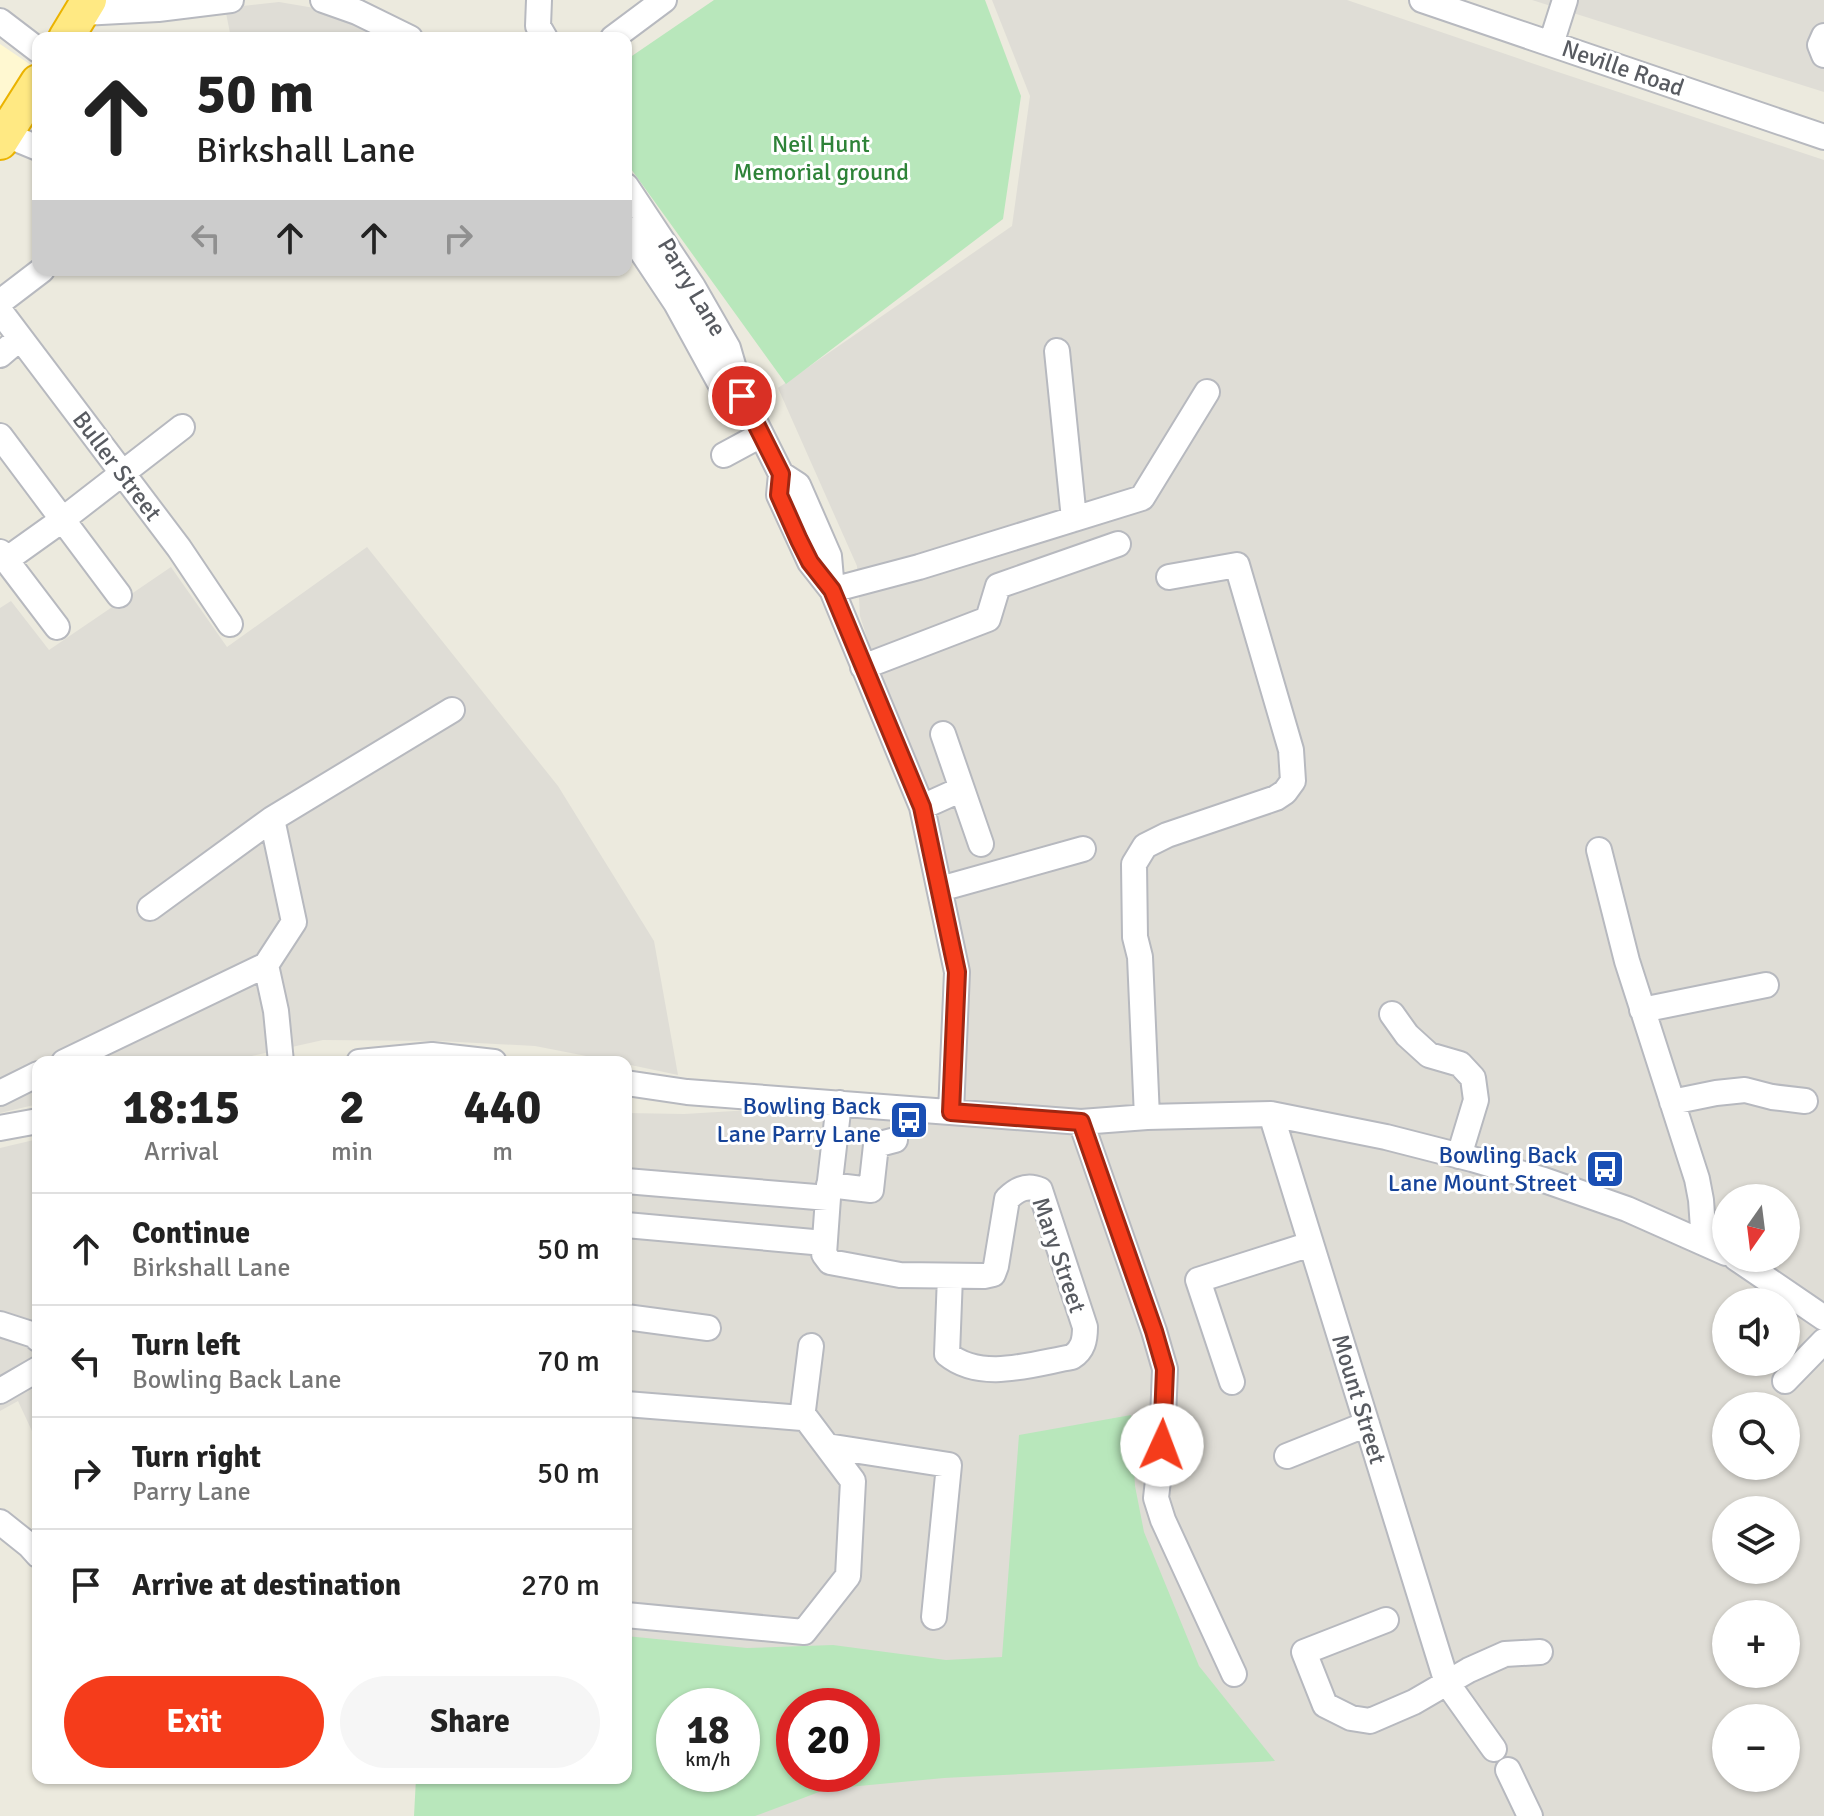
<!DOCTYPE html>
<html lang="en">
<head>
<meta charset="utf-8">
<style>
  body { margin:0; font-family:Signika,sans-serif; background:#f6f6f6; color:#222; height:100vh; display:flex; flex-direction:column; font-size:30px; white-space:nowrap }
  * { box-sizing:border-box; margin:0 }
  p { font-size:26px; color:#767676 }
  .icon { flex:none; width:44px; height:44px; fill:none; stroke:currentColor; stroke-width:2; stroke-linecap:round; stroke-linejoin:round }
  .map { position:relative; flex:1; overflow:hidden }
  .details { position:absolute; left:32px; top:1056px; width:600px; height:728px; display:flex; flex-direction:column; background:#fff; border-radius:16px; box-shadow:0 2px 6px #0004 }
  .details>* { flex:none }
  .hud { position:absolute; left:32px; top:32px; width:600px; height:244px; border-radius:16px; box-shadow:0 2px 6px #0004; background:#fff; color:#222; overflow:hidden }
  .needle { width:52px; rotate:194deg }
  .tools { position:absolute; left:1712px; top:1184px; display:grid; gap:16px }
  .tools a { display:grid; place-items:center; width:88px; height:88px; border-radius:50%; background:#fff; box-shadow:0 2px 6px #0004; font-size:40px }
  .speed { position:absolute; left:656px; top:1688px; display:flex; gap:16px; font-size:40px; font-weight:700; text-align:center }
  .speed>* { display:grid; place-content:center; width:104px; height:104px; border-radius:50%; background:#fff; box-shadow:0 2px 6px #0004; line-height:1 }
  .speed small { font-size:20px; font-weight:400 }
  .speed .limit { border:12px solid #d22; background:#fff; color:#111 }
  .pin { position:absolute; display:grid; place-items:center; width:68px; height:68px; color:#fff; margin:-34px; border:4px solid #fff; border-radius:50%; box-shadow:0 2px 8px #0007 }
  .me { position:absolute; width:88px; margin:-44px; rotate:2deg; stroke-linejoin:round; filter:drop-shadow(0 0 6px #0008) }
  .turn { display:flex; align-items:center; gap:28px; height:168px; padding:0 32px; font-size:36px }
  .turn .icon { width:104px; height:104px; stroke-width:2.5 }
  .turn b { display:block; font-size:56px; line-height:68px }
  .lanes { display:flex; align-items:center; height:76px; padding:0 32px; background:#0003; justify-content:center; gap:40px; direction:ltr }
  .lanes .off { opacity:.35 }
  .eta { display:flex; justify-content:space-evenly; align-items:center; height:136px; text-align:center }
  .eta b { font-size:48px; font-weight:700; line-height:56px }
  .primary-button { display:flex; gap:16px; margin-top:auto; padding:16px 32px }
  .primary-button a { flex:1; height:92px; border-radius:48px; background:#f53c1b; color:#fff; font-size:32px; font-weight:700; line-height:92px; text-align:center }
  .primary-button a+a { background:#f6f6f6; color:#222 }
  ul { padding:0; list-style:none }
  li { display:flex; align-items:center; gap:24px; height:112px; padding:0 32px; border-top:2px solid #e0e0e0 }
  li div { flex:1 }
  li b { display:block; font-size:30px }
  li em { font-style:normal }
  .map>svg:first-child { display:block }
  .commercial { fill:#fff8d1 }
  .industrial { fill:#dfddd6; fill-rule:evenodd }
  .green { fill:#b8e7bb; fill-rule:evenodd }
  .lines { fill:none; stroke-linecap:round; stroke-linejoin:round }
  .minor-casing { stroke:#b7b9bf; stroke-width:28 }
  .highway-casing { stroke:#ebb300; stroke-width:38 }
  .minor { stroke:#fff; stroke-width:24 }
  .highway { stroke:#ffe983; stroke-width:34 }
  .route-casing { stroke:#9f2712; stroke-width:20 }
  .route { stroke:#f53c1b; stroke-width:14 }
  .labels { text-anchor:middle; stroke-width:6; stroke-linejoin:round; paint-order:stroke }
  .street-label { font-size:24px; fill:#585b61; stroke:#fff }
  .park-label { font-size:24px; fill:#2e8338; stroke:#fff }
  .transit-label { font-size:24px; fill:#164399; stroke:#fff; text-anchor:end }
</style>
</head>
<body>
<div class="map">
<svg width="1824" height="1816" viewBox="0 0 1824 1816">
  <rect width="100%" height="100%" fill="#eceade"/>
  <path class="commercial" d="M0,44l31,21 -31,42z"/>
  <path class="industrial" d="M992,0h355l205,70 272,90v1656h-1410l212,-38v-665l58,1 100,-6 167,4 6,-140 -35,-165 -62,-191 -3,-50 -79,-178 234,-162 18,-130zM1726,1198h60v60h-60zM1726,1302h60v60h-60zM1726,1406h60v60h-60zM1726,1510h60v60h-60zM1726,1614h60v60h-60zM674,1706h68v68h-68zM794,1706h68v68h-68zM1726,1718h60v60h-60z
    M1532,0h292v92z
    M279,2l53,9 55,27h-156l-6,-30z
    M367,547l191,239 96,155 24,134 -52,-11v-2h-9l-82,-16 -96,-5 -116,-1 -98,22h-187v42l-38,9v-505l11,-7 38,49 122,-83 56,80z
    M38,1139v305l-20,-43 -18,10v-263z"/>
  <path class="green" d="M714,0h271l36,96 -18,123 -217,165 -160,-222v-102z
    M1131,1415l4,71 9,46 55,134 76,95 -331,17 -117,11 -72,27h-341l2,-38h210v-142l121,12 86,-3 113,15 56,-3 17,-222zM674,1706h68v68h-68zM794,1706h68v68h-68z"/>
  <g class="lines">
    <defs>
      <path id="minor" d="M323,0l34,12 53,26
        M539,0l-1,26 7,12
        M1422,0l402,137
        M82,13l76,-4 73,-9
        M0,21l38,29
        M1824,36l-4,9 4,10
        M613,38l51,-38
        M1551,44l14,-44
        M4,134l34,14
        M626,186l67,101 35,61 14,48 39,78 17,11 31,71 3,34
        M626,228l50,75 46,84 20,9
        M0,302l42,-32
        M0,311l179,237 51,76
        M1057,351l17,168
        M0,355l20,-17
        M0,436l119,159
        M724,455l37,-20
        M781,474l-2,21 31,67 22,28 90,217 35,165 -6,140
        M0,552l57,75
        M6,560l56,-40 120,-93
        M832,590l87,-23 223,-69 65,-106
        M863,667l125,-48 10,-33 120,-42
        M943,734l19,55
        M922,807l40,-18 19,55
        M1599,850l28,111 70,218 4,21 3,43
        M940,889l143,-40
        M150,908l122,-89
        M1642,1010l124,-25
        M1392,1014l15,21 22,20 31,9 13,14 3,22 -17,56
        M64,1062l202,-97
        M281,1062l-5,-51 -10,-46 28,-43 -22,-103 180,-109
        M359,1062l73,-7 62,7
        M626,1083l61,9 394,30 66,-5 124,-3 115,23 86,22 72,21 83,29 99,44
        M0,1093l38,-19
        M1672,1102l44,-9 29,-3 27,7 33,4
        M839,1103l-11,95 -4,56 6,8 70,13 84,1 9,-2 3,-8 11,-67c10,-10 20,-15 33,-9l45,137c0,13 -2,23 -13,30 -40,7 -91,25 -125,-3l3,-78
        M1271,1114l176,569 47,66
        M1147,1117l-7,-160 -5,-20 -1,-73 11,-18 22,-11 109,-37 9,-6 8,-11 -2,-31 -54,-185 -68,12
        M1081,1122l73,209 11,38 -3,76 -6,53 7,22 71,154
        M0,1128l38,-7
        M626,1181l202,17
        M829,1185l42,5 5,-45 19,-5
        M626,1225l198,18
        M1736,1258l88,60
        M626,1317l82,11
        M0,1324l34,11 4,4
        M1785,1381l39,-40
        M1232,1382l-34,-102 113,-36
        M0,1391l38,-22
        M626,1404l176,14 9,-72
        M827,1446l122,19 -15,152
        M1287,1456l80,-32
        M0,1522l29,23 9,10
        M626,1615l178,17 44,-56 5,-95 -51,-68
        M1386,1620l-82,32 21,53 26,13 19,3 44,-19 55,-32 36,-16 35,-2
        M1508,1770l22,46"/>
      <path id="highway" d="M66,38l23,-38
        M0,142l38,-60"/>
    </defs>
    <use href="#minor" class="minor-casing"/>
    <use href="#highway" class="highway-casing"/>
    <use href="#minor" class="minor"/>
    <use href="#highway" class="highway"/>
  </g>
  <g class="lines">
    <defs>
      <path id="route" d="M742,396l39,78 -2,21 20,45 11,22 22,28 90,217 35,165 -6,140 130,10 73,209 11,38 -3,76"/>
    </defs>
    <use href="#route" class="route-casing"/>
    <use href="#route" class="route"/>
  </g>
  <defs>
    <symbol id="bus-square" viewBox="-11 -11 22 22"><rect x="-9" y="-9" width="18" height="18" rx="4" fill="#1a4fb4" stroke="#fff"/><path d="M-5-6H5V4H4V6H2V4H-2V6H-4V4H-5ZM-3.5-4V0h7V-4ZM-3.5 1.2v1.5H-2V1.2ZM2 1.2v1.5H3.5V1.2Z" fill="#fff"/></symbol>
  </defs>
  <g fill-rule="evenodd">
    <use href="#bus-square" x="887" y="1098" width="44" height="44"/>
    <use href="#bus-square" x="1583" y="1147" width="44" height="44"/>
  </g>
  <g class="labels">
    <g class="street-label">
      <text transform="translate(1623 68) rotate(19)" y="8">Neville Road</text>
      <text transform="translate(692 287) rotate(59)" y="8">Parry Lane</text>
      <text transform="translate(117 466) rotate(53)" y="8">Buller Street</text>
      <text transform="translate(1059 1255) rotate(71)" y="8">Mary Street</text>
      <text transform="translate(1359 1399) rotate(73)" y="8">Mount Street</text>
    </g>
    <g class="park-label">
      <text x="821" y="152">Neil Hunt<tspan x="821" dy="28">Memorial ground</tspan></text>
    </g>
    <g class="transit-label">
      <text x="881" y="1114">Bowling Back<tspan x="881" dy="28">Lane Parry Lane</tspan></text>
      <text x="1577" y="1163">Bowling Back<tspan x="1577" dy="28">Lane Mount Street</tspan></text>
    </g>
  </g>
</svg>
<div class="tools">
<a><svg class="needle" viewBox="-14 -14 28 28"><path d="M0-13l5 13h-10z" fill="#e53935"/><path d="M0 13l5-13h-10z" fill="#767676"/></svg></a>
<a><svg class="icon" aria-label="sound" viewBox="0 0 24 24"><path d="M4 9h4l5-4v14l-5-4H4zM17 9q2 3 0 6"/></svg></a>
<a><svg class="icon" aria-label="search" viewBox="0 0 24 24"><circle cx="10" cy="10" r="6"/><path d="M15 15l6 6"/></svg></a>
<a><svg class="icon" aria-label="layers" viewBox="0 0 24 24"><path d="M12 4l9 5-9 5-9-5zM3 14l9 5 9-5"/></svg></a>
<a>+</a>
<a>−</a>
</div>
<div class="speed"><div>18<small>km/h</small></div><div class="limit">20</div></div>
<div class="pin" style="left:742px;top:396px;background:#d93025"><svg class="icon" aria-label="arrive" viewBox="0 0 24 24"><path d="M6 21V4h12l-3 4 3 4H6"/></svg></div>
<svg class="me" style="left:1162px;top:1445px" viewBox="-20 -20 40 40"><circle r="19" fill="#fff"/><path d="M0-13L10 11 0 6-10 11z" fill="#f53c1b"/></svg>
<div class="hud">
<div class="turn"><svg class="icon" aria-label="ahead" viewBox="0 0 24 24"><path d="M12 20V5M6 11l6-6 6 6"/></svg><div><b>50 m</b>Birkshall Lane</div></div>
<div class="lanes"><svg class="icon off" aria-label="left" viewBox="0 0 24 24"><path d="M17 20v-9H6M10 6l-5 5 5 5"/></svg><svg class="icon" aria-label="ahead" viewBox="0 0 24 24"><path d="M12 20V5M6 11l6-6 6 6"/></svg><svg class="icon" aria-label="ahead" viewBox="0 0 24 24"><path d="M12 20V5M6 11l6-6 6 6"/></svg><svg class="icon off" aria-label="right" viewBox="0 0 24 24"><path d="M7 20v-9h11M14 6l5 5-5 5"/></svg></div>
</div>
<section class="details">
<div class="eta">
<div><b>18:15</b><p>Arrival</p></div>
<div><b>2</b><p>min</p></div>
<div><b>440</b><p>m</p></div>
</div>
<ul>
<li><svg class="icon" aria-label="ahead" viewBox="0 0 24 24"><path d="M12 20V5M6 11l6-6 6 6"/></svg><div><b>Continue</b><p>Birkshall Lane</p></div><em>50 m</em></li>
<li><svg class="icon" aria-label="left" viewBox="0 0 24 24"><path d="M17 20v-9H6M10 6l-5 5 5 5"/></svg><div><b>Turn left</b><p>Bowling Back Lane</p></div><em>70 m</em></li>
<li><svg class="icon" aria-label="right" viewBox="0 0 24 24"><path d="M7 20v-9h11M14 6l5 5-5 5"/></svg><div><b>Turn right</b><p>Parry Lane</p></div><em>50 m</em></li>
<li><svg class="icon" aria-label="arrive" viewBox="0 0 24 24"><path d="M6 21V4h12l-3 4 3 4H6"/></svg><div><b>Arrive at destination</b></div><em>270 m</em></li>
</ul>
<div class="primary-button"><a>Exit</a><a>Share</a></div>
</section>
</div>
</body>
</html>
